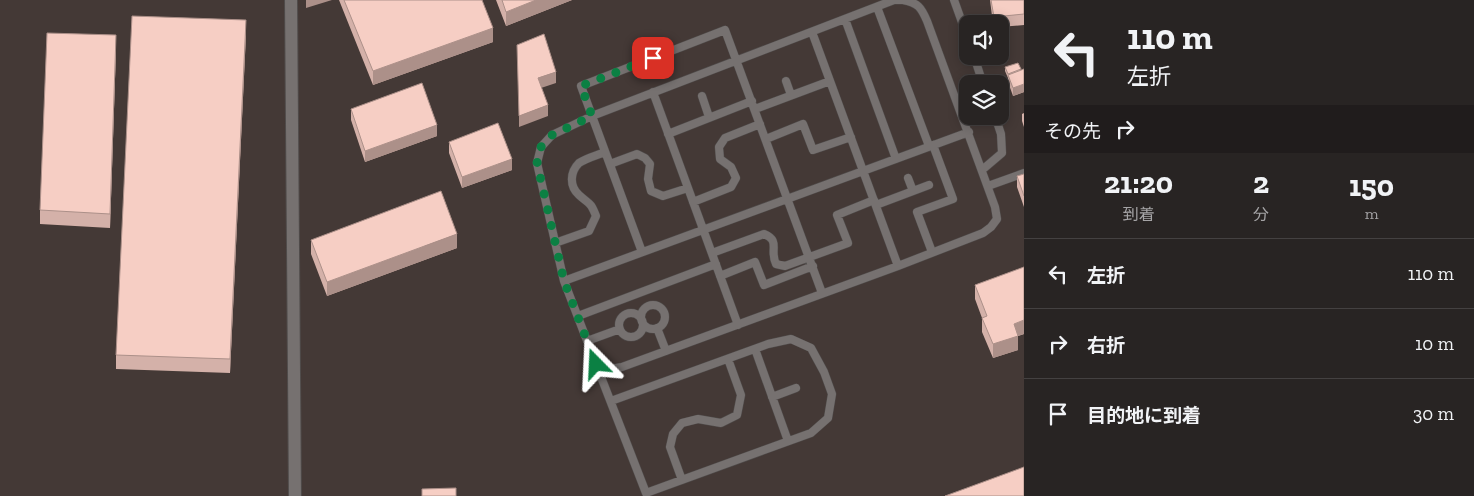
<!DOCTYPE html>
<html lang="ja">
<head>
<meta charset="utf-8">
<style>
  body { margin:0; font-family:"Zilla Slab","Noto Sans JP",serif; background:#343030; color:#f1f3f6; height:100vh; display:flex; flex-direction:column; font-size:19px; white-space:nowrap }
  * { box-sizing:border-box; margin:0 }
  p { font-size:16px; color:#a5a4a6 }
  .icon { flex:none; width:28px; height:28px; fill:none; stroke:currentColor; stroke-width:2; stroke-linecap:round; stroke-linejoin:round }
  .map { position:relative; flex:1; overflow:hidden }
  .details { display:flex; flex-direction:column; background:#282423; width:450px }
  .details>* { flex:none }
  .banner { background:#282423; color:#f1f3f6; overflow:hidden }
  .buttons { position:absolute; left:959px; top:15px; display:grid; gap:10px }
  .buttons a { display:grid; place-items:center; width:50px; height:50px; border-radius:10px; background:#282423; box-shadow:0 2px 12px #0003,0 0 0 1px #444141; font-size:25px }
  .pin { position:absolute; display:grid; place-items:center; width:42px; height:42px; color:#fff; margin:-21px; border-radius:10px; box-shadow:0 2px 8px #0006 }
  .me { position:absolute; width:55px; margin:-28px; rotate:339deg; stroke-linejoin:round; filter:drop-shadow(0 0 4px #0008) }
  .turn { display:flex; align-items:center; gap:18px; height:105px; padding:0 20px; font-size:22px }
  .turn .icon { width:65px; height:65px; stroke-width:2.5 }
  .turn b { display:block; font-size:35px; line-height:42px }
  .then { display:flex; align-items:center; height:48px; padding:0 20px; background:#0003; gap:10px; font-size:19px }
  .eta { display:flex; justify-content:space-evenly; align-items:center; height:85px; text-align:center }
  .eta b { font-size:30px; font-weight:800; line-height:35px }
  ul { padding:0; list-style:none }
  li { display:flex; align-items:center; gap:15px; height:70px; padding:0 20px; border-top:1px solid #444141 }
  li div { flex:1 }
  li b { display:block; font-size:19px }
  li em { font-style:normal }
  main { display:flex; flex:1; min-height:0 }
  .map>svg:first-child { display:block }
  .built { fill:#443936; fill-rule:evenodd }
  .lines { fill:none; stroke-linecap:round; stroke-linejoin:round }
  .lane-casing { stroke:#504c4b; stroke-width:9 }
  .street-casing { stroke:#504c4b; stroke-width:14 }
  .lane { stroke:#767170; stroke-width:8 }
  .street { stroke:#767170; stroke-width:12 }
  .wall { fill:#d4b1a9 }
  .shaded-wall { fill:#ac9089 }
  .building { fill:#f6cec4; stroke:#ac9089 }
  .route { stroke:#0b8043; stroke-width:9; stroke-dasharray:0 16.2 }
</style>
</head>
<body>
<main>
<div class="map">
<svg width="1024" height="496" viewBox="0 0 1024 496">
  <rect width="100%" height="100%" fill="#35302f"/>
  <path class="built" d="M0,0h1024v496h-1024zM968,24h32v32h-32zM968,84h32v32h-32z"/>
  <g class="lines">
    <defs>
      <path id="lane" d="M900,0h-6l-302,116 -40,19 -11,12 -4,16 27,118 32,83 14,5 12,-2 276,-101 85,-33 8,-6 6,-8 -2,-12 -68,-186c-6,-14 -9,-18 -24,-21
        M954,0l14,39
        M877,7l52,139
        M845,19l51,140
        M812,32l86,234
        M974,56l9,28
        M786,81l5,14
        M653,92l85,233
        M702,96l7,21
        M755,109l75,-28
        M668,134l84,-33
        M766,139l37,-15 10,26 38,-13
        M610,164l27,-10 8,4 5,6 -2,15 3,12 12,5 25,-8
        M982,170l20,-17 -1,-19 -6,-18
        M908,178l5,13
        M988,186l36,-13
        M693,202l38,-15 5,-9 -5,-11 -11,-8 -1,-12 6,-9 35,-14
        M876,205l53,-20
        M555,243l34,-12 7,-15c-6,-15 -6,-11 -17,-21 -10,-9 -9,-23 0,-32 7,-5 19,-8 26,-11
        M642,252l-61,-166 144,-56 97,263
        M932,252l-15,-40 36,-13 -20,-54
        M712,253l52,-19c17,7 5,16 12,30l9,2 63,-23 -11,-28 37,-15
        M720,276l35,-14 9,23 49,-19
        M564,281l405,-149
        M641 317a12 12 0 1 1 24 0a12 12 0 1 1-24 0Z
        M619 325a12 12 0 1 1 24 0a12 12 0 1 1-24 0Z
        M578,316l138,-52
        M657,328l9,23
        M587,341l33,-12
        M755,349l33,92
        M596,364l50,129 165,-60 17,-15 4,-24 -8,-22 -13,-24 -20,-9 -23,5 -157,57
        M772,397l24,-9
        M682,480l-12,-33 3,-13 9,-11 16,-4 23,4 16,-8 4,-20 -13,-36"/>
      <path id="street" d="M291,0l4,496"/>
    </defs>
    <use href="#lane" class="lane-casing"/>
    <use href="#street" class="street-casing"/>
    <use href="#lane" class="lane"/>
    <use href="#street" class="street"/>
  </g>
  <path class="wall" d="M339,0h143l11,42 -120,43z
    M496,0h76l-66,26z
    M990,0h34v25l-24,2v-3h-7z
    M246,34l-16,339 -114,-4v-14z
    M116,49l-6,179 -70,-4v-14z
    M1005,67l16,3 3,-1v23l-11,4 -5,-14v-5v1l-3,-7z
    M351,109l86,27 -72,26 -14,-42z
    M1024,113v14l-2,-6v-7z
    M449,142l63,28 -50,18 -13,-35z
    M1024,174v33l-7,-20v-11z
    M311,240l146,8 -130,48 -16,-42z
    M1024,267v67l-6,2v14l-25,8 -11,-26v-14l-7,-19v-14z"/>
  <path class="shaded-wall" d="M306,0h26l-26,8z
    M536,0h36l-66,26v-14z
    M246,20v14l-16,339v-14z
    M493,28v14l-120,43v-14z
    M116,35v14l-6,179v-14z
    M556,72v11l-18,6v-11z
    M1024,84v8l-11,4v-8z
    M548,105v11l-29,11v-11z
    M437,125v11l-72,26v-11z
    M512,159v11l-50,18v-11z
    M457,234v14l-130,48v-14z
    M1024,320v14l-6,2v14l-25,8v-14l21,-20z"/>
  <path class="building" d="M344,0h138l11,28 -120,43z
    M502,0h34l-30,12z
    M991,0h33v14l-30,3z
    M132,16l114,4 -16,339 -114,-4z
    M47,33l69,2 -6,179 -70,-4z
    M544,34l12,38 -18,6 10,27 -29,11 -2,-71z
    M1018,63l3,6 -13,5 -3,-7z
    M1024,69v15l-11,4 -5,-13z
    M422,83l15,42 -72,26 -14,-42z
    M498,123l14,36 -50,18 -13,-35z
    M1024,174v22l-7,-20z
    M441,191l16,43 -130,48 -16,-42z
    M1024,267v53l-10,4 4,12 -25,8 -11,-26 5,-2 -12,-31z
    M1024,467v29h-79z
    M456,488v8h-34v-7z"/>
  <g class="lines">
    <path class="route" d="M596,364l-32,-83 -27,-118 4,-16 11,-12 40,-19 -11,-30 72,-28"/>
  </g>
</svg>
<div class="buttons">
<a><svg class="icon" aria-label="sound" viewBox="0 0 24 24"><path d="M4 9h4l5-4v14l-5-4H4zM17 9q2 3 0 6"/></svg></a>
<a><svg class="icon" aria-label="layers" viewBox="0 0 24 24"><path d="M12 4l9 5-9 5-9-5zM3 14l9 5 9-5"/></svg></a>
</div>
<div class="pin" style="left:653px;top:58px;background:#d93025"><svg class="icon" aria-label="arrive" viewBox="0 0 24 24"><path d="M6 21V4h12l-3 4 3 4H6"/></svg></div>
<svg class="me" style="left:596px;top:364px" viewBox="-20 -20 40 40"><path d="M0-17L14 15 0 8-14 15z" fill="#0b8043" stroke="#fff" stroke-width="4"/></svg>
</div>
<section class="details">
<div class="banner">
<div class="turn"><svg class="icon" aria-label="left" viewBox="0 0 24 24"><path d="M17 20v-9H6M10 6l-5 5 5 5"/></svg><div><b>110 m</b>左折</div></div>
<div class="then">その先<svg class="icon" aria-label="right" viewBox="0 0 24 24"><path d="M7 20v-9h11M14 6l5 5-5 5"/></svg></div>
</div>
<div class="eta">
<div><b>21:20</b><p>到着</p></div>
<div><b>2</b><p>分</p></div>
<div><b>150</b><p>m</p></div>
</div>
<ul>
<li><svg class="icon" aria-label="left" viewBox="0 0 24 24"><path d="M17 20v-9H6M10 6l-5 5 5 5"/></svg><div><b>左折</b></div><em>110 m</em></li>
<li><svg class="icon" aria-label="right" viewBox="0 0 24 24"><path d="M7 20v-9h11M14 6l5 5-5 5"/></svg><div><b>右折</b></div><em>10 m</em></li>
<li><svg class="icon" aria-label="arrive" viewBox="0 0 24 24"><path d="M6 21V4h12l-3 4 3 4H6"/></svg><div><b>目的地に到着</b></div><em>30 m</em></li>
</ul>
</section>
</main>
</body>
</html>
